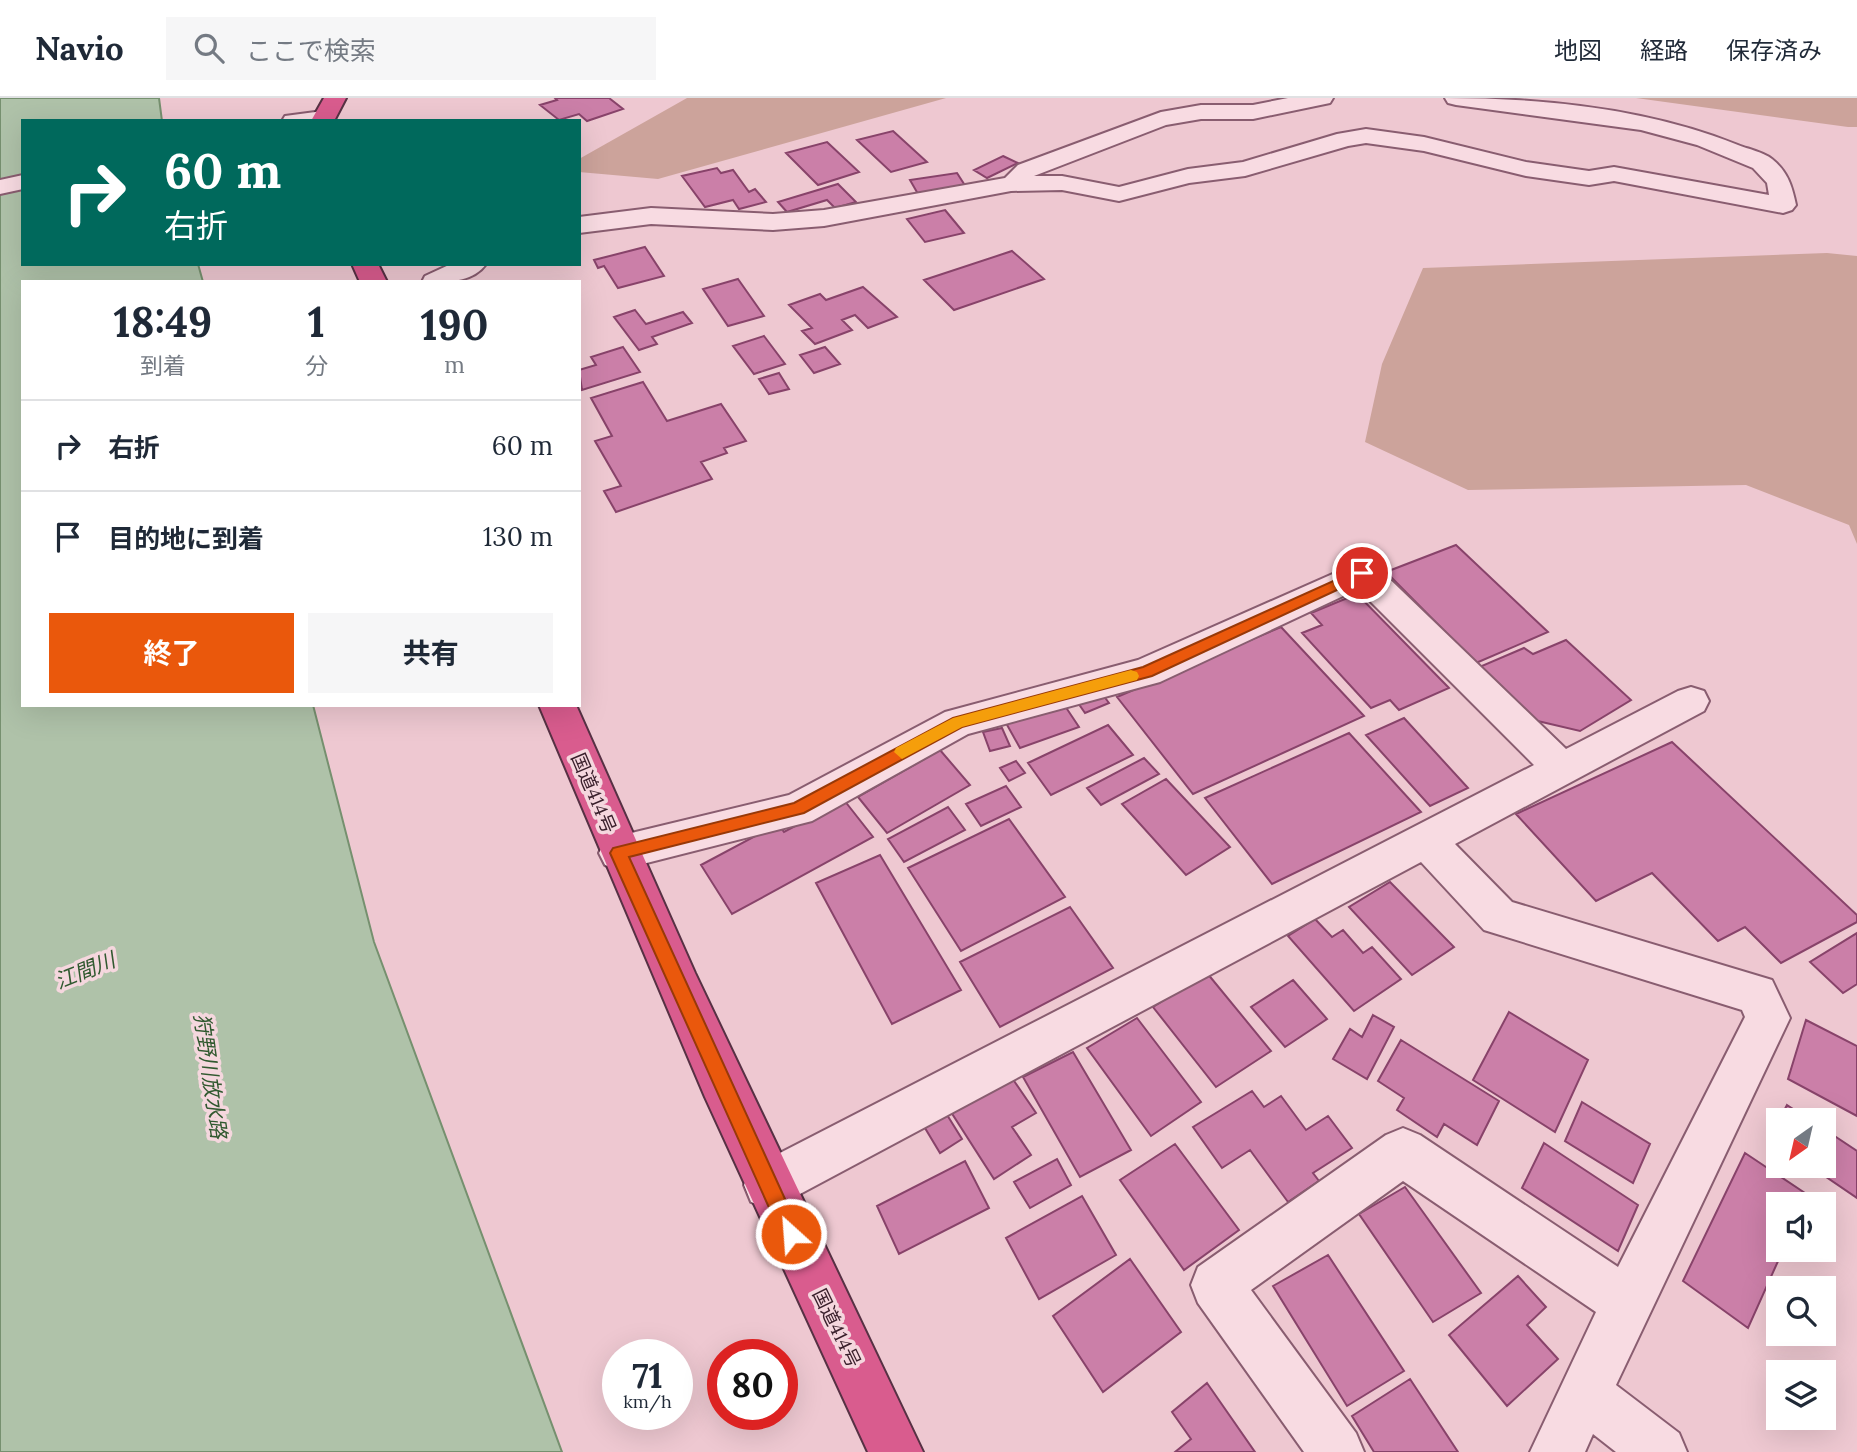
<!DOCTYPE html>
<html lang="ja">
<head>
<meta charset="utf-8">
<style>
  body { margin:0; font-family:Lora,"Noto Sans JP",serif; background:#f6f6f7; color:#1f2937; height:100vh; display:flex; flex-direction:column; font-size:26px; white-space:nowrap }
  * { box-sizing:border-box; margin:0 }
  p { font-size:23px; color:#747a83 }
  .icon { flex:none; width:38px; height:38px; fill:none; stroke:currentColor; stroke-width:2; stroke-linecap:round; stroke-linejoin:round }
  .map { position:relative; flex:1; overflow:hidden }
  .drawer { position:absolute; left:21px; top:182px; width:560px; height:427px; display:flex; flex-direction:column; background:#fff; border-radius:0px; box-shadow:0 7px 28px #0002 }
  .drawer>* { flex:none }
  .hud { position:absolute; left:21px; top:21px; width:560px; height:147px; border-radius:0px; box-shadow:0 7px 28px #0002; background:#00695c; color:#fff; overflow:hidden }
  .needle { width:46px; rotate:214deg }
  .controls { position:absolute; left:1766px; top:1010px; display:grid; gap:14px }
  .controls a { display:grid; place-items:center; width:70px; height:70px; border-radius:0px; background:#fff; box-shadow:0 7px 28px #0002; font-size:35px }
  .speed { position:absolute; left:602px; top:1241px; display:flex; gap:14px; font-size:35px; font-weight:700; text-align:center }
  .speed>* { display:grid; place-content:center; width:91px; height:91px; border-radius:50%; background:#fff; box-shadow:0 7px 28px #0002; line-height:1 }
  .speed small { font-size:18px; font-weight:400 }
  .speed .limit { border:10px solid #d22; background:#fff; color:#111 }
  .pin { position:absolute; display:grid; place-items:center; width:60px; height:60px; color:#fff; margin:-30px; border:4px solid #fff; border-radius:50%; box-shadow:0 2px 7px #0007 }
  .me { position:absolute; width:77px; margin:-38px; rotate:334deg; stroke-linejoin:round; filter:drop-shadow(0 0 5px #0008) }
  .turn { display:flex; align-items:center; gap:24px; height:147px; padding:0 28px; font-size:32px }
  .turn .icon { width:91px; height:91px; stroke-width:2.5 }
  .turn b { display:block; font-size:49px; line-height:60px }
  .eta { display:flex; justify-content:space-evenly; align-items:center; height:119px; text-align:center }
  .eta b { font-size:42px; font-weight:700; line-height:49px }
  .action { display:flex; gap:14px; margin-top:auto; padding:14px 28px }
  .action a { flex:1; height:80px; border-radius:0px; background:#ea580c; color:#fff; font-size:28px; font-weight:700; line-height:80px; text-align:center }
  .action a+a { background:#f6f6f7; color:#1f2937 }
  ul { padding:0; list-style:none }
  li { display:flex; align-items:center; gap:21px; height:91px; padding:0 28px; border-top:2px solid #e0e1e3 }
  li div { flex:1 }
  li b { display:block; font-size:26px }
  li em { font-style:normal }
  header { display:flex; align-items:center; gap:42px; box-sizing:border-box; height:98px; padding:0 35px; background:#fff; border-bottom:2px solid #e0e1e3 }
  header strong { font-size:33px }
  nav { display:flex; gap:38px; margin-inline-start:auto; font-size:24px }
  .search { width:490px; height:63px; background:#f6f6f7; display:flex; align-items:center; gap:18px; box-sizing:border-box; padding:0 24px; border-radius:0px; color:#747a83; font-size:26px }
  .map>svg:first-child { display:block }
  .green { fill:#cca39b }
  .water { fill:#afc2a9; stroke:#76906f; stroke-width:2 }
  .building { fill:#cb7fa8; stroke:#88436a; stroke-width:2 }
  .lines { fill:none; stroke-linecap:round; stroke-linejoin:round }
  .minor-casing { stroke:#895d70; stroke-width:4 }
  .highway-casing { stroke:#573144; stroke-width:4 }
  .minor { fill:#f8dbe2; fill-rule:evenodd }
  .highway { fill:#d95c8e; fill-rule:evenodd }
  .route { fill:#ea580c; stroke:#983908; stroke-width:2 }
  .slow { fill:#f59e0b }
  .labels { text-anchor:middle; stroke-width:7; stroke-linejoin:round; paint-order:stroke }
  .street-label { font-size:19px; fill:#3a202c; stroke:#f5d7de }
  .water-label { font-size:21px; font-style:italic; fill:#315930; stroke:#f5d7de }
</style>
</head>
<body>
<header>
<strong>Navio</strong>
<div class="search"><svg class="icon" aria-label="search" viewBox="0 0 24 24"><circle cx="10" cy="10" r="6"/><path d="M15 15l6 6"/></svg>ここで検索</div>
<nav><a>地図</a><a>経路</a><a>保存済み</a></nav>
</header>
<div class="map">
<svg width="1857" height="1354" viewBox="0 0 1857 1354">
  <rect width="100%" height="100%" fill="#eec8d1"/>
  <path class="green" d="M687,0h259l-288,81 -79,-7v-13z
    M1636,0h221v29h-9z
    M1827,155l30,3v288l-8,-19 -103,-40 -278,5 -103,-48 17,-78 41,-96z"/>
  <path class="water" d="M0,0h159l3,23h-139v143h175l5,18h-180v423h290l61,237 188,510h-562z"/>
  <path class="building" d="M555,0h54l14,11 -36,12 -8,-7 -20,6 -19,-15 17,-5z
    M893,33l34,31 -36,10 -34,-32z
    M827,44l32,30 -41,13 -32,-32z
    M1003,58l15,7 -31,15 -13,-8z
    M717,70l4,5 12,-3 16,22 6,-3 11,13 -27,7 -6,-9 -28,7 -23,-31z
    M957,75l9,14 -48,7 -8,-14z
    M838,86l18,18 -21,6 -8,-8 -40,12 -9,-10z
    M945,112l19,23 -39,9 -18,-23z
    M645,149l19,29 -46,12 -14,-22 -6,2 -4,-8z
    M1012,153l32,28 -90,31 -30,-30z
    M738,181l26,37 -36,10 -25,-37z
    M863,189l34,30 -29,11 -13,-13 -13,5 10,10 -37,14 -13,-13 10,-3 -23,-23 31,-11 6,6z
    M635,212l11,14 37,-12 9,11 -40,14 5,7 -18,6 -25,-33z
    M764,238l21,28 -31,10 -21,-28z
    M623,249l17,25 -58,18 -3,-20 17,-5 -5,-8z
    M825,249l15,17 -26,9 -14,-18z
    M779,275l10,16 -20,5 -10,-15z
    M643,284l24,39 54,-17 25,37 -22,7 3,5 -26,9 11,17 -96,33 -12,-21 17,-5 -26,-45 17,-5 -21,-38z
    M1456,447l92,87 -72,31 -90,-91z
    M1357,496l92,94 -50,22 -9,-10 -19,8 -69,-75 20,-8 -11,-12z
    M1281,529l83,89 -171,78 -76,-97z
    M1566,542l65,60 -51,31 -55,-13 -48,-50 47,-20 9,6z
    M1100,593l9,12 -24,10 -9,-13z
    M1063,605l16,24 -59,21 -14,-25z
    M1404,620l64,70 -38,18 -64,-71z
    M1108,627l25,30 -82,40 -23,-32z
    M1002,630l8,18 -20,5 -7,-19z
    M1349,635l72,79 -149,72 -67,-86z
    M1672,644l185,173v7l-76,41 -36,-36 -27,14 -66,-68 -56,28 -80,-87z
    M940,652l30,35 -83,48 -29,-36z
    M1144,660l15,16 -58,31 -14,-17z
    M1016,663l9,12 -16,8 -9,-13z
    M1166,681l64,68 -44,28 -64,-71z
    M1006,688l15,21 -40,19 -15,-22z
    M844,702l29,37 -141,77 -31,-49 77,-41 6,8z
    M948,709l17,23 -61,32 -16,-23z
    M1009,721l56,78 -104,54 -53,-83z
    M880,757l81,135 -69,34 -76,-141z
    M1390,784l64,65 -42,28 -63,-68z
    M1070,809l43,61 -113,59 -40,-65z
    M1315,821l17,18 11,-7 20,23 9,-6 29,32 -47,32 -66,-75z
    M1857,835v51l-14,9 -33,-31z
    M1207,875l64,78 -55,36 -63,-80z
    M1293,882l34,39 -42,28 -34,-40z
    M1509,914l79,48 -33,72 -82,-52z
    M1373,917l21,12 -27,52 -34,-20 17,-30 12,8z
    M1137,920l64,84 -50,34 -64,-88z
    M1806,922l51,26v70l-69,-37z
    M1401,942l98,61 -22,44 -33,-21 -7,13 -40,-27 7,-12 -26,-17z
    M1073,954l58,98 -51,27 -57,-100z
    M1010,977l26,38 -24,14 19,28 -37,24 -43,-67z
    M1252,993l12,16 17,-11 25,34 22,-14 24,32 -39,25 6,8 -31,21 -38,-52 -28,18 -29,-41z
    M1582,1004l68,42 -17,39 -68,-42z
    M1787,1007l23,15h-31z
    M944,1012l18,29 -22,14 -18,-30z
    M1824,1031l33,22v47l-47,-32h14z
    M1544,1045l94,62 -20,46 -96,-63z
    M1175,1046l64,86 -55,40 -64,-90z
    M1745,1055l63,42 -4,9h-26v46h5l-35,78 -65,-47z
    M1057,1061l14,26 -41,23 -16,-26z
    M965,1063l24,47 -90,46 -22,-48z
    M1405,1089l76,106 -48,29 -74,-108z
    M1082,1098l34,59 -77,44 -33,-61z
    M1328,1157l76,116 -57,35 -74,-120z
    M1130,1161l51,73 -78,60 -50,-76z
    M1518,1178l28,31 -19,18 31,34 -51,47 -58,-71z
    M1410,1281l48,73h-84l-22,-36z
    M1207,1285l48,69h-80l16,-13 -19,-27z"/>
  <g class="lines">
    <defs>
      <path id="minor" d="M1288,0h45l-3,5 -77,16h-52l-35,6 -132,51h28l57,11 69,-18 55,-7 94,-28 29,-5 58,8 102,25 63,9 25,-4 155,28 -2,-12 -14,-15 -56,-23 -56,-15 -185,-25 -8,-2 -3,-5c97,0 201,10 293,47 10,4 25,7 34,14 16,13 20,27 24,46l-4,5 -9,3 -169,-32 -25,4 -63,-9 -102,-25 -58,-8 -18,3 -103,30 -56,7 -70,18 -57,-11 -51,1 -187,35 -51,4 -122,-6 -72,9v-16l72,-9 122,6 51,-4 181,-32 13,-13 143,-53 40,-7h52z
        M323,13l8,2 4,5 -2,3h-51l3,-5z
        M23,77v14l-23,5v-14z
        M451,166h35c-14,20 -43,18 -64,18l3,-6z
        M1362,463l12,3 192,185 112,-58 13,-4 13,4 5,10 -5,10 -249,133 57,58 260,78 18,38 -174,367 63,48 8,19h-71l-23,-18 -8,18h-55l66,-140 -193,-131 -152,109 105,143 8,19h-60l-106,-149 -7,-18 7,-18 188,-132 17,-7 17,7 198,132 127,-250 -3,-7 -258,-80 -63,-68 -636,340 -17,7 -17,-7 -7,-17 7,-17 783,-403 -176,-176 -198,93 -192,52 -156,87 -193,49 -14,-5 -6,-12 6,-12 14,-5 170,-41 156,-83 193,-52z"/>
      <path id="highway" d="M324,0h22l-12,23h-23z
        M352,166h26l9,18h-27z
        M539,607h37l119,268 228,479h-55l-163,-355z"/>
    </defs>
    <use href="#minor" class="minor-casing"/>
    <use href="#highway" class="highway-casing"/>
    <use href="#minor" class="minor"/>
    <use href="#highway" class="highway"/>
  </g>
  <path class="route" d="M1362,470l5,1v7l-215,100 -190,51 -158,86 -175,44 172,377 -3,7 -7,3 -7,-3 -174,-388 3,-5 181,-45 159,-85 190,-51z"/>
  <path class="slow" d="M1131,572l6,2 2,4 -2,4 -175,47 -60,32 -8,-7 2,-4 57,-30z"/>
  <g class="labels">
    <g class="street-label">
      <text transform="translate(594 695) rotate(67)" y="7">国道414号</text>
      <text transform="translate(837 1230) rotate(64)" y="7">国道414号</text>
    </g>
    <g class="water-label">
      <text transform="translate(85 873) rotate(-22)" y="7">江間川</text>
      <text transform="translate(210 978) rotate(82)" y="7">狩野川放水路</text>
    </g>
  </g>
</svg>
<div class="controls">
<a><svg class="needle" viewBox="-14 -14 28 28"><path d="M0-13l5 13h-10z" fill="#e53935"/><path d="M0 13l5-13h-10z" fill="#747a83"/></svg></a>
<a><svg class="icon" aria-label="sound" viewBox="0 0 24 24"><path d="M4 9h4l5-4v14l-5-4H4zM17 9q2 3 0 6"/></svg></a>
<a><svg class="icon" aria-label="search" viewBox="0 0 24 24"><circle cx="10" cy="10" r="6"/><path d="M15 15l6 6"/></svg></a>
<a><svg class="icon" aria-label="layers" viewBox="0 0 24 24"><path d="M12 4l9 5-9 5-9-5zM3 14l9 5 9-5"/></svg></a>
</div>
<div class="speed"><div>71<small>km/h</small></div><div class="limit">80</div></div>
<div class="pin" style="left:1362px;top:475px;background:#d93025"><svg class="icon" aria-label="arrive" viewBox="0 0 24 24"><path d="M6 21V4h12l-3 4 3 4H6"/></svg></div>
<svg class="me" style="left:791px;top:1136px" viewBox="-20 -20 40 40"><circle r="17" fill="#ea580c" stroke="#fff" stroke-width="3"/><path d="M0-11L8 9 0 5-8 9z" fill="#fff"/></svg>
<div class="hud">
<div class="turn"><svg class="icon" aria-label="right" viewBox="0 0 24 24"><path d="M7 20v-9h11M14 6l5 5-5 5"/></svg><div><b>60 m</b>右折</div></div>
</div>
<section class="drawer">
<div class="eta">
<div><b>18:49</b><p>到着</p></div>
<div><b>1</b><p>分</p></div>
<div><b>190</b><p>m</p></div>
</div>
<ul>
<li><svg class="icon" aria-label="right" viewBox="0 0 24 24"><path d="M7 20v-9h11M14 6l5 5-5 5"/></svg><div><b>右折</b></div><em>60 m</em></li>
<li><svg class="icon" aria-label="arrive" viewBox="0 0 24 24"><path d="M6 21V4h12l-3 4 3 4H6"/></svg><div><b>目的地に到着</b></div><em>130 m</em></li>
</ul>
<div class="action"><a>終了</a><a>共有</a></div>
</section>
</div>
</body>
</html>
